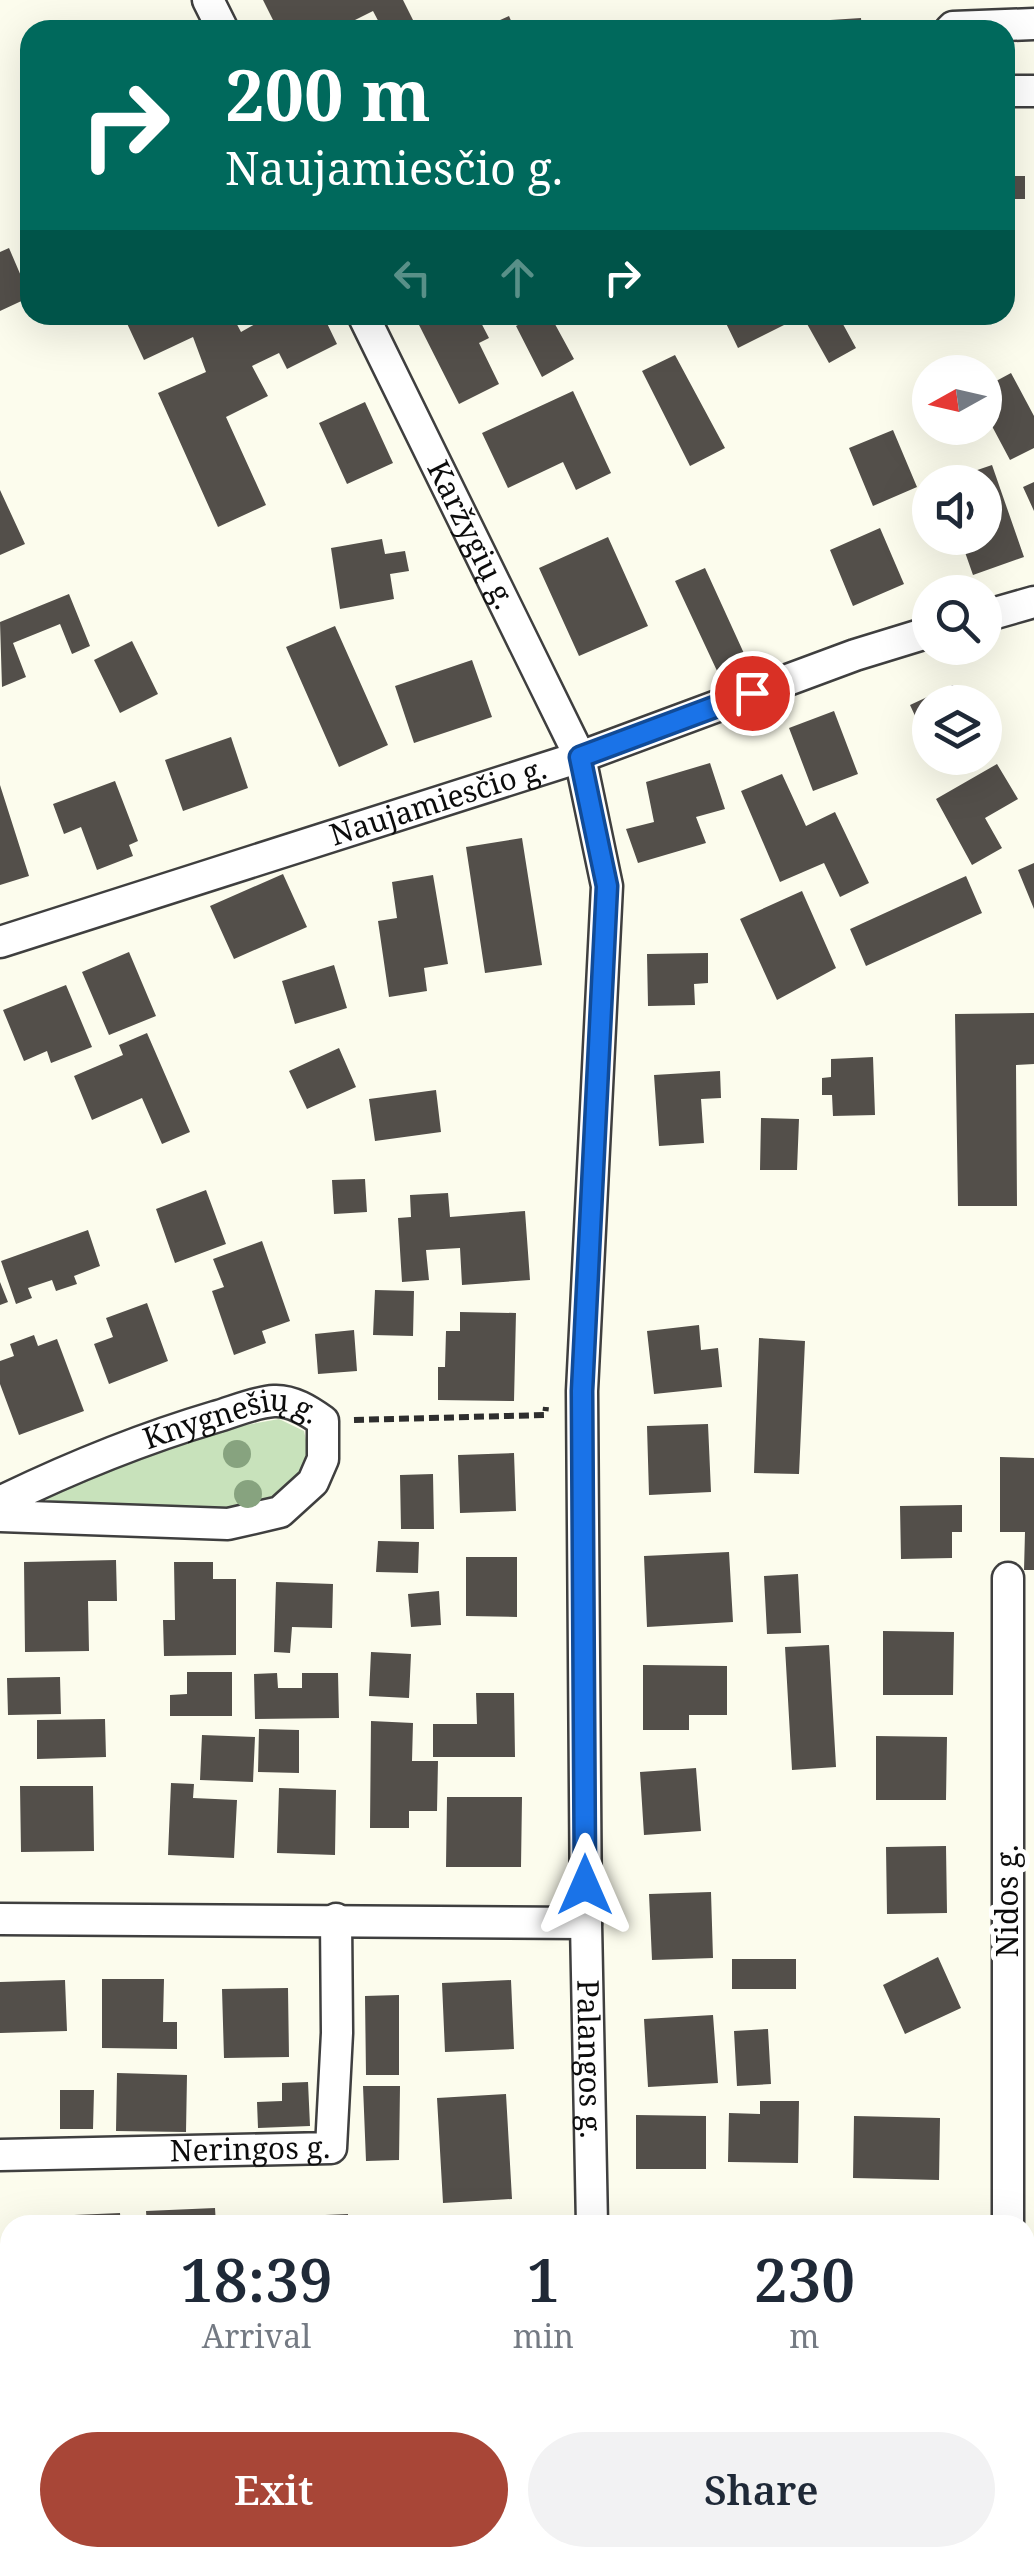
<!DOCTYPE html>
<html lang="en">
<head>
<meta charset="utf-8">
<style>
  body { margin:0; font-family:"Noto Serif",serif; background:#f2f2f3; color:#1f2937; height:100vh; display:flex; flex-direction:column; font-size:38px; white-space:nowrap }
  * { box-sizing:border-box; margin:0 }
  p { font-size:32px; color:#747a83 }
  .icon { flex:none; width:55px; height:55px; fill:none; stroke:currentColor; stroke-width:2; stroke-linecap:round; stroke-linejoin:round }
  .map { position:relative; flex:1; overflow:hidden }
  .drawer { position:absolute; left:0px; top:2215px; width:1035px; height:352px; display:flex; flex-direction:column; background:#fff; border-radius:30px 30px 0 0; box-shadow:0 10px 40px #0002 }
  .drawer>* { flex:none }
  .hud { position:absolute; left:20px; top:20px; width:995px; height:305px; border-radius:30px; box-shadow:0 10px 40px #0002; background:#00695c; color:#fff; overflow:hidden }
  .needle { width:65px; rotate:262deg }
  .tools { position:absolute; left:912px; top:355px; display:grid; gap:20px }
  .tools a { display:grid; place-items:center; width:90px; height:90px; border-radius:50%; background:#fff; box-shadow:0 10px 40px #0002; font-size:50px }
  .pin { position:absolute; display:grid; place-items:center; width:85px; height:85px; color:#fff; margin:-42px; border:5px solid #fff; border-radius:50%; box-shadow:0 2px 10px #0007 }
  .me { position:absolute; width:110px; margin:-55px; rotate:0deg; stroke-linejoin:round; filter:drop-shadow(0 0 8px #0008) }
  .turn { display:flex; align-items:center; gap:35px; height:210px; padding:0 40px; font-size:45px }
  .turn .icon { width:130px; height:130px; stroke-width:2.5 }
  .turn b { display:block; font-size:70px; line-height:85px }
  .lanes { display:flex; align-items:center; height:95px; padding:0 40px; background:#0003; justify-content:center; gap:50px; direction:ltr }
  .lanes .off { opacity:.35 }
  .eta { display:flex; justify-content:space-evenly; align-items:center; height:170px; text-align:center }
  .eta b { font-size:60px; font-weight:600; line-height:70px }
  .button { display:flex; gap:20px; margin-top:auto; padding:20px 40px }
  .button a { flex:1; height:115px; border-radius:60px; background:#a84637; color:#fff; font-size:40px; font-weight:600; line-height:115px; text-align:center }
  .button a+a { background:#f2f2f3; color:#1f2937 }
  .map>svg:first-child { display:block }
  .green { fill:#c8e2bb }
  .building { fill:#534f4a }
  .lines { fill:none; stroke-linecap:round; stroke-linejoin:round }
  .street-casing { stroke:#3f3f3f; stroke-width:35 }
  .path { stroke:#2e2e2e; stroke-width:6; stroke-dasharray:10 5; stroke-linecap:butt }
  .street { stroke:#fff; stroke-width:30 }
  .tree { fill:#87a37f }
  .route-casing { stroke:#114b97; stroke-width:25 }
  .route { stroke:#1a73e8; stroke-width:18 }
  .labels { text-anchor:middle; stroke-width:10; stroke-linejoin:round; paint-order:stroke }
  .street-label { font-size:30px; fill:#0c0c0c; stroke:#fff }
</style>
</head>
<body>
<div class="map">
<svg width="1034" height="2567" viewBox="0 0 1034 2567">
  <rect width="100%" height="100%" fill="#fcfced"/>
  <path class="green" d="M279,1419l25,12c2,9 6,22 5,30 -4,18 -24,38 -41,43 -60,18 -166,2 -230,-5l176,-68z"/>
  <path class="building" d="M263,0h140l15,30h-35l-10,-19 -38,19h-57z
    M509,16l6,14h-37z
    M861,18l1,12h-93v-6z
    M1005,143h10v33h10v23h-20z
    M9,248l21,49 -30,14v-59z
    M129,315h103l9,17 30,-17h52l14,29 -50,25 -8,-16 -27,13 16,30 -42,21 40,88 -48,22 -60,-134 48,-21 -13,-35 -49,23 -20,-43z
    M420,315h57l12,23 -10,5 20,41 -40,20 -44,-87z
    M537,315h13l24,44 -32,18 -26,-51z
    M722,315h61l5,8 -50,25z
    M802,315h36l18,33 -27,15z
    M675,355l50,93 -35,18 -48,-95z
    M1011,373l23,43v32l-24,12 -25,-47v-26z
    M573,391l38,82 -35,17 -13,-28 -55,26 -26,-55z
    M365,402l28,61 -46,21 -28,-61z
    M893,430l24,57 -44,19 -24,-58z
    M992,465l32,92 -51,18 -13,-37h25v-56h-43z
    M1034,482v29l-11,-24z
    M0,490l25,54 -25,11z
    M880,528l24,56 -51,22 -23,-56z
    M608,537l40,89 -69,30 -40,-88z
    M382,539l3,15 20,-3 4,20 -19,3 4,25 -54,10 -9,-61z
    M705,568l42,92 -29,13 -43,-92z
    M69,594l21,52 -18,8 -12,-30 -47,19 13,34 -24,10 -2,-65z
    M335,626l53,119 -49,22 -53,-120z
    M132,641l26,53 -38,19 -26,-53z
    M472,660l20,57 -78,26 -19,-57z
    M953,685l8,17h-31v46l-20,-43z
    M834,711l24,63 -45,17 -24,-63z
    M231,737l17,51 -65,23 -18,-51z
    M710,763l15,46 -29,8 10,26 -68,20 -12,-34 28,-7 -8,-40z
    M997,764l21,35 -33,19 17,30 -30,17 -36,-66z
    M782,774l24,52 29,-14 34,71 -29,14 -16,-34 -44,19 -39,-91z
    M115,781l23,60 -9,4 4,11 -36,14 -16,-43 -17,7 -11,-30z
    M0,785l29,91 -29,9z
    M522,838l20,127 -57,8 -19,-126z
    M1034,863v46l-16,-39z
    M283,874l24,53 -73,32 -24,-53z
    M433,875l15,89 -24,4 3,23 -38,6 -11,-76 19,-3 -5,-36z
    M966,876l16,37 -116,53 -16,-37z
    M802,891l34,77 -59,32 -37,-81z
    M129,952l27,64 -47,19 -27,-63z
    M708,953v30l-14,1 1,21 -47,1 -1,-52z
    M334,965l13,43 -52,16 -13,-43z
    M66,985l26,62 -41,16 -4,-12 -23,10 -21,-51z
    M1034,1013v51l-18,1 1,141h-59l-3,-192z
    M147,1033l43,99 -28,12 -20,-46 -50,22 -18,-44 49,-21 -4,-10z
    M339,1048l17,39 -49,22 -18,-38z
    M873,1057l2,58 -42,1 -1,-21h-10v-17l9,-1v-18z
    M720,1071l1,27 -20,1 3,44 -45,3 -5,-71z
    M436,1090l5,42 -66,9 -6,-42z
    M761,1118l38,1 -2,51h-37z
    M365,1179l2,33 -33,2 -2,-34z
    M206,1190l20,54 -51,19 -19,-54z
    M448,1193l2,24 75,-6 5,69 -68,5 -2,-37 -34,2 3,30 -27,2 -4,-64 13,-1 -1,-22z
    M88,1230l12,36 -26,10 3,8 -21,7 -4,-11 -24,8 4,10 -16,6 -15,-43z
    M262,1241l28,80 -28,10 4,12 -32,12 -22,-64 12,-4 -11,-28z
    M0,1282l8,20 -8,3z
    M375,1290l39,1 -1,45 -40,-1z
    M147,1303l21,58 -59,23 -15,-40 19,-7 -7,-19z
    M460,1312l56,1 -2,88 -76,-1v-33h7l1,-36h14z
    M699,1325l2,25 17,-2 4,39 -68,7 -7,-63z
    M354,1330l3,41 -39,3 -3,-40z
    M34,1335l4,11 19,-7 27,72 -65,24 -19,-51v-23l14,-5 -4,-12z
    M759,1338l46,3 -6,133 -45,-1z
    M708,1424l3,68 -62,3 -2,-69z
    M514,1453l2,58 -56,2 -2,-58z
    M1000,1457l34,1v112h-10l1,-38h-25z
    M433,1474l1,55h-33l-1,-54z
    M962,1505v27h-10v26l-51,1 -1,-53z
    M378,1541l41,1 -1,31 -42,-1z
    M729,1552l4,70 -86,5 -3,-71z
    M466,1557h51v60l-51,-1z
    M116,1560l1,41h-29l1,50 -64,1 -1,-90z
    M174,1562h39v17h23v76l-72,1 -1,-36h12z
    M798,1574l3,59 -34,1 -3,-58z
    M276,1582l57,2 -1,44 -40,-1 -2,26 -16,-1z
    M439,1591l2,34 -30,2 -3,-33z
    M883,1631l71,1 -1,63h-70z
    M829,1645l7,122 -44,3 -7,-123z
    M371,1652l40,2 -2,44 -40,-2z
    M643,1665l84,1v49h-38v15h-46z
    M187,1672h45v44h-62v-21l17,-1z
    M277,1673l1,15h24v-15h36l1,45 -84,1 -1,-45z
    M60,1677l1,37 -53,1 -1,-37z
    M476,1693h38l1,64h-82v-33h44z
    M105,1719l1,38 -69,2v-39z
    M371,1721l42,2 -1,38h26l-1,50h-28v17h-39z
    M259,1729l40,1v43l-41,-1z
    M202,1735l53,2 -2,45 -53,-2z
    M876,1736l71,1 -1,63h-70z
    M696,1768l5,63 -57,4 -4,-63z
    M171,1783l23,1 -1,14 44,2 -3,58 -66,-3z
    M20,1786h73l1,65 -73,1z
    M279,1788l57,2 -1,65 -58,-2z
    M447,1797h75l-1,70h-75z
    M946,1846l1,67 -60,1 -1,-67z
    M711,1892l2,66 -61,2 -3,-66z
    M938,1957l23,51 -56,26 -22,-49z
    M732,1959h64v30h-64z
    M102,1979h62l-1,43h14v27l-75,-1z
    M65,1980l2,51 -67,2v-51z
    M511,1980l3,69 -69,3 -3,-69z
    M288,1988l1,69 -65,1 -2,-69z
    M399,1995v80h-33l-1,-79z
    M713,2015l5,68 -70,4 -4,-68z
    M768,2029l3,55 -34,2 -3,-55z
    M117,2073l70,2 -1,57 -70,-1z
    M308,2082l2,44 -52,2 -1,-26 25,-1v-18z
    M363,2086h37l-1,74 -33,1z
    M60,2090h34l-1,39h-33z
    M506,2094l6,105 -69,4 -6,-105z
    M760,2101h39l-1,62 -70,-1 1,-49 31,1z
    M636,2115l70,1v53h-70z
    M854,2116l86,2 -1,62 -86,-2z
    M215,2208l1,17h-69l-1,-14z
    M120,2213l1,12h-69l-1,-9z
    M348,2214v11h-69v-8z
    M431,2221v4h-28v-3z
    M9,2377l1,44h-10v-43z
    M4,2449l3,69h-7v-68z"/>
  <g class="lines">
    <defs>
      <g id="street">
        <path d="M208,0l15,30"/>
        <path d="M950,30l3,-3 81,-3"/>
        <path d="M1005,91h29"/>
        <path id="s1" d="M363,315l217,442 27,129 -25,505 4,532 6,302"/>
        <path d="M985,616l49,-14"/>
        <path id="s2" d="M0,942l580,-185 275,-102 75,-23"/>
        <path id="s3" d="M0,1502c70,-34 141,-63 215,-85 18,-5 40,-15 59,-16 18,-1 35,10 49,20v38l-10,23 -33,30 -52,12 -228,-8"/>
        <path d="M1008,1578v647"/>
        <path d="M0,1919l586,4"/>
        <path id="s4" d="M0,2155l331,-7 6,-115 -1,-114"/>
        <path d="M599,2558v9"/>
        <path d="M1008,2558v9"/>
      </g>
    </defs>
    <use href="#street" class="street-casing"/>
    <path class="path" d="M354,1420l191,-5 1,-8"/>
    <use href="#street" class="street"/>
  </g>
  <g class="tree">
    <circle cx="237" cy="1454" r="14"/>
    <circle cx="248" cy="1494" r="14"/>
  </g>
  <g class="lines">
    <defs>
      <path id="route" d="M585,1885l-3,-494 25,-505 -27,-129 172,-64"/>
    </defs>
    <use href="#route" class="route-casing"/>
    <use href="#route" class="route"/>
  </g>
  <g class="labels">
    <g class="street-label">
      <text dy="10" stroke="none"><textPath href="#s1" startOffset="245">Karžygių g.</textPath></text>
      <text dy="10" stroke="none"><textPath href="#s2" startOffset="460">Naujamiesčio g.</textPath></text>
      <text dy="10" stroke="none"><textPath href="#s3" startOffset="248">Knygnešių g.</textPath></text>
      <text transform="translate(1008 1901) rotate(-90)" y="10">Nidos g.</text>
      <text dy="10" stroke="none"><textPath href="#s1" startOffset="1798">Palangos g.</textPath></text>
      <text dy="10" stroke="none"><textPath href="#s4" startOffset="250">Neringos g.</textPath></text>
    </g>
  </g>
</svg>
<div class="tools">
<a><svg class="needle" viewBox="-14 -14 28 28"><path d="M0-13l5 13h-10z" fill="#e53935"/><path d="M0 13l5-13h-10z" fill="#747a83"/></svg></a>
<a><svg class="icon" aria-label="sound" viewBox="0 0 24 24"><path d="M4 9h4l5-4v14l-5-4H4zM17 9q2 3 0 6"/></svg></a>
<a><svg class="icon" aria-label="search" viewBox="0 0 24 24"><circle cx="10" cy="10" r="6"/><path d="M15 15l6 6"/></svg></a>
<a><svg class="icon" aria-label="layers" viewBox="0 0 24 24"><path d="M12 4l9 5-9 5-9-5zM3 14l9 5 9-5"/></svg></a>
</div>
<div class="pin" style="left:752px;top:693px;background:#d93025"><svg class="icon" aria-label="arrive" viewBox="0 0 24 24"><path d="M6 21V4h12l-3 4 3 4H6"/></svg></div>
<svg class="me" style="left:585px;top:1885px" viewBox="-20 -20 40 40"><path d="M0-17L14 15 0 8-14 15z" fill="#1a73e8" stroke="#fff" stroke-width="4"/></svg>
<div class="hud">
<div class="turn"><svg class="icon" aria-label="right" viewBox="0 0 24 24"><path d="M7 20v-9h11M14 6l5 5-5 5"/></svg><div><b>200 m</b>Naujamiesčio g.</div></div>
<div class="lanes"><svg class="icon off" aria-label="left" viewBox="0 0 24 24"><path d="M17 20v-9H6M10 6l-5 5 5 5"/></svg><svg class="icon off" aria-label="ahead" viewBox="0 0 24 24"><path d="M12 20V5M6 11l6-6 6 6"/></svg><svg class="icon" aria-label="right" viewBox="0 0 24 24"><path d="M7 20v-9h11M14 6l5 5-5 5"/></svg></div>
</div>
<section class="drawer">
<div class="eta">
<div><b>18:39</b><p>Arrival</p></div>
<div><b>1</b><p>min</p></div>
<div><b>230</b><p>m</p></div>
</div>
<div class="button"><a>Exit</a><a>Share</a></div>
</section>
</div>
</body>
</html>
